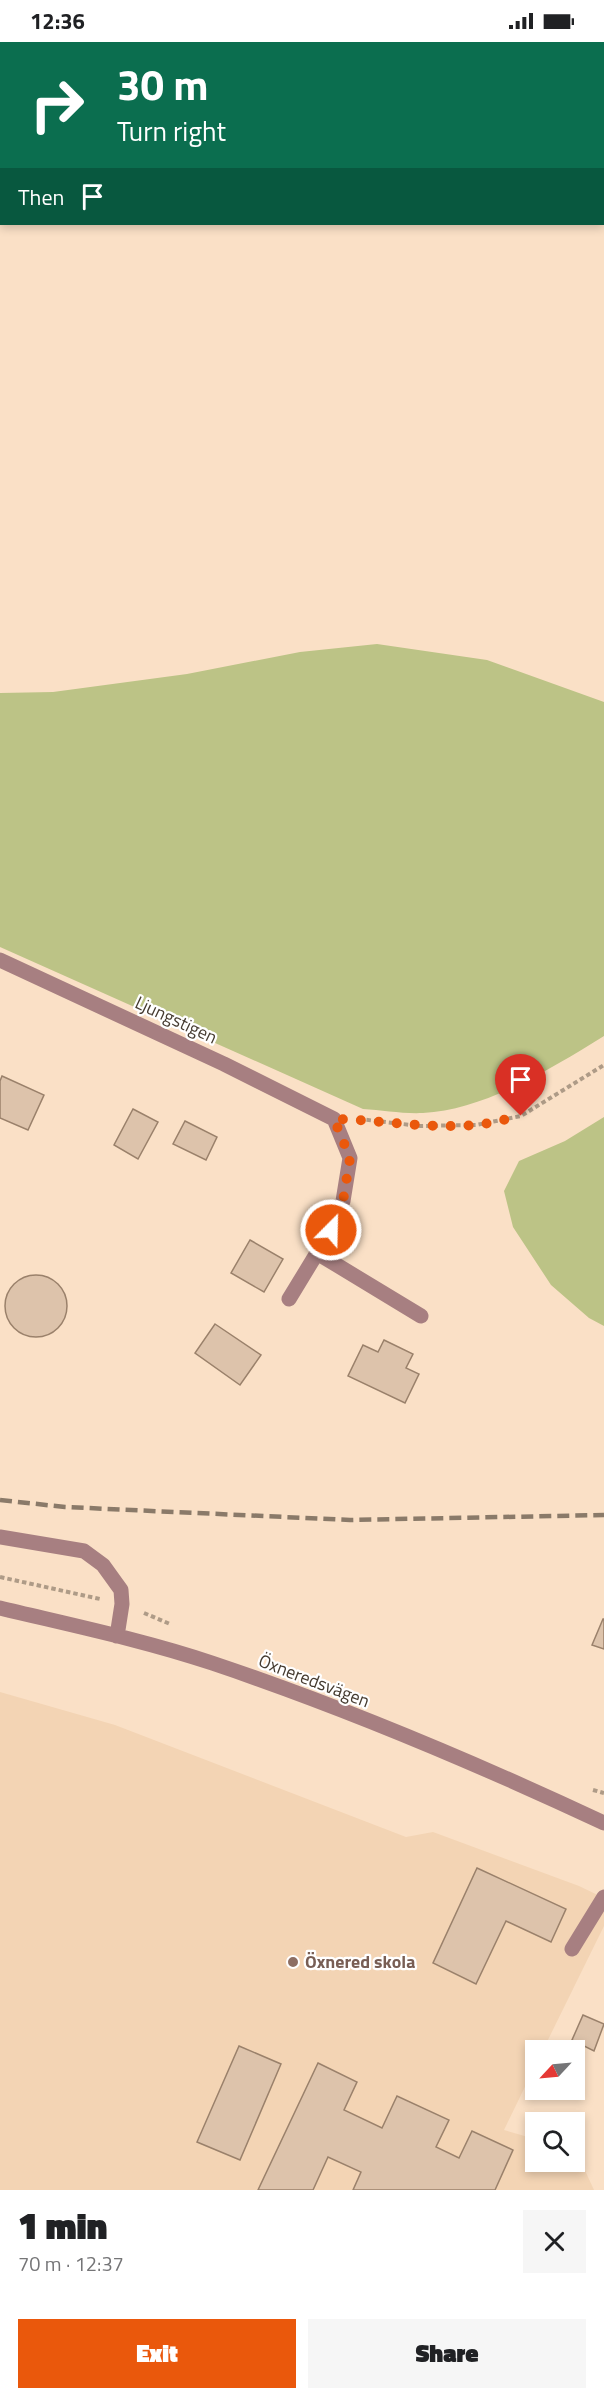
<!DOCTYPE html>
<html lang="en">
<head>
<meta charset="utf-8">
<style>
  body { margin:0; font-family:"Titillium Web",sans-serif; background:#f6f6f6; color:#202124; height:100vh; display:flex; flex-direction:column; font-size:22px; white-space:nowrap }
  * { box-sizing:border-box; margin:0 }
  p { font-size:20px; color:#757577 }
  .icon { flex:none; width:33px; height:33px; fill:none; stroke:currentColor; stroke-width:2; stroke-linecap:round; stroke-linejoin:round }
  .map { position:relative; height:2148px; overflow:hidden }
  .side { display:flex; flex-direction:column; background:#fff; flex:1 }
  .side>* { flex:none }
  .top-card { position:absolute; left:0px; top:0px; width:604px; height:183px; box-shadow:0 3px 9px #0003; background:#0b6e4f; color:#fff; overflow:hidden }
  .needle { width:39px; rotate:244deg }
  .tools { position:absolute; left:525px; top:1998px; display:grid; gap:12px }
  .tools a { display:grid; place-items:center; width:60px; height:60px; border-radius:0px; background:#fff; box-shadow:0 3px 9px #0003; font-size:30px }
  .pin { position:absolute; display:grid; place-items:center; width:51px; height:51px; color:#fff; margin:-62px -26px; border-radius:50% 50% 50% 0; rotate:-45deg; box-shadow:0 0 6px #0007 }
  .pin .icon { rotate:45deg }
  .me { position:absolute; width:66px; margin:-33px; rotate:23deg; stroke-linejoin:round; filter:drop-shadow(0 0 4px #0008) }
  .turn { display:flex; align-items:center; gap:21px; height:126px; padding:0 18px; font-size:27px }
  .turn .icon { width:78px; height:78px; stroke-width:2.5 }
  .turn b { display:block; font-size:42px; line-height:51px }
  .then { display:flex; align-items:center; height:57px; padding:0 18px; background:#0003; gap:12px; font-size:22px }
  .round { display:grid; place-items:center; flex:none; width:63px; height:63px; border-radius:0px; background:#f6f6f6 }
  .headline { display:flex; align-items:center; justify-content:space-between; height:102px; padding:0 18px }
  h1 { font-size:36px; font-weight:800; line-height:45px }
  .action { display:flex; gap:12px; margin-top:auto; padding:12px 18px }
  .action a { flex:1; height:69px; border-radius:0px; background:#ea580c; color:#fff; font-size:24px; font-weight:800; line-height:69px; text-align:center }
  .action a+a { background:#f6f6f6; color:#202124 }
  .status { display:flex; justify-content:space-between; align-items:center; height:42px; padding:0 30px; background:#fff; direction:ltr }
  .status svg { height:16px; fill:currentColor }
  .map>svg:first-child { display:block }
  .built { fill:#f3d4b4 }
  .green { fill:#bcc386 }
  .building { fill:#ddc3ab; stroke:#9a816b; stroke-width:1.5 }
  .lines { fill:none; stroke-linecap:round; stroke-linejoin:round }
  .path { stroke:#ae9b87; stroke-width:4; stroke-dasharray:4.5 3; stroke-linecap:butt }
  .minor { stroke:#a77f81; stroke-width:15 }
  .rail { stroke:#8a7a69; stroke-width:4.5; stroke-dasharray:12 6; stroke-linecap:butt }
  .route { stroke:#ea580c; stroke-width:10; stroke-dasharray:0 18 }
  .education-dot { fill:#8d6e63; stroke:#fff; stroke-width:2 }
  .labels { text-anchor:middle; stroke-width:4.5; stroke-linejoin:round; paint-order:stroke }
  .street-label { font-size:18px; fill:#453b30; stroke:#fff }
  .education-label { font-size:18px; font-weight:bold; fill:#785e54; stroke:#fff; text-anchor:start }
</style>
</head>
<body>
<div class="status"><b>12:36</b><svg viewBox="0 0 49 12"><path d="M0 12V9h3v3zM5 12V6h3v6zM10 12V3h3v9zM15 12V0h3v12zM26 1h20v11H26zM47 4h2v5h-2z"/></svg></div>
<div class="map">
<svg width="604" height="2148" viewBox="0 0 604 2148">
  <rect width="100%" height="100%" fill="#fae0c6"/>
  <path class="built" d="M0,1650l115,33 291,112 27,-5 146,54 25,12v28l-61,124h-7l-1,16 -31,64 31,9 1,23h38l2,-11 18,39h-594z"/>
  <path class="green" d="M377,602l110,16 117,42v334c-52,32 -119,74 -181,77 -20,1 -41,-3 -60,-4l-363,-162v-254l53,-1 134,-18 113,-22z
    M604,1075v209l-15,-8 -38,-33 -38,-58 -9,-36 15,-30 46,-20z"/>
  <path class="building" d="M2,1034l42,19 -16,35 -28,-12v-37z
    M133,1067l25,13 -20,37 -24,-14z
    M185,1079l32,16 -11,23 -33,-16z
    M250,1198l33,19 -19,33 -33,-19z
    M5 1264a31 31 0 1 1 62 0a31 31 0 1 1-62 0Z
    M215,1282l46,31 -21,30 -45,-32z
    M384,1298l29,14 -7,14 13,6 -14,29 -57,-27 15,-31 15,7z
    M603,1577h1v30l-12,-4z
    M477,1826l89,41 -15,33 -45,-21 -30,63 -43,-21z
    M583,1973l21,9 -10,27 -22,-11z
    M239,2004l42,18 -41,96 -43,-18z
    M318,2021l39,19 -13,28 38,18 15,-32 52,24 -13,27 23,11 13,-27 41,19 -18,40h-142l8,-18 -33,-15 -15,33h-55z"/>
  <g class="lines">
    <path class="path" d="M359,1077l61,7 56,-1 45,-9 83,-51
      M0,1535l100,22
      M144,1571l26,11
      M593,1748l11,3"/>
    <path class="minor" d="M0,918l224,104 110,55 16,39 -7,43 -12,29 -42,69
      M317,1211l104,63
      M0,1495l84,14 19,14 18,25 1,14 -5,32
      M0,1566c71,17 143,32 212,55 131,44 266,101 392,160
      M572,1907l32,-52"/>
    <path class="rail" d="M0,1458l65,7 285,13 254,-5"/>
  </g>
  <g class="lines">
    <path class="route" d="M331,1188l12,-29 7,-43 -16,-39c47,1 94,10 141,6 15,-1 31,-6 46,-9"/>
  </g>
  <circle class="education-dot" cx="293" cy="1920" r="6"/>
  <g class="labels">
    <g class="street-label">
      <text transform="translate(176 978) rotate(25)" y="6">Ljungstigen</text>
      <text transform="translate(314 1639) rotate(21)" y="6">Öxneredsvägen</text>
    </g>
    <g class="education-label">
      <text x="305" y="1926">Öxnered skola</text>
    </g>
  </g>
</svg>
<div class="tools">
<a><svg class="needle" viewBox="-14 -14 28 28"><path d="M0-13l5 13h-10z" fill="#e53935"/><path d="M0 13l5-13h-10z" fill="#757577"/></svg></a>
<a><svg class="icon" aria-label="search" viewBox="0 0 24 24"><circle cx="10" cy="10" r="6"/><path d="M15 15l6 6"/></svg></a>
</div>
<div class="pin" style="left:521px;top:1074px;background:#d93025"><svg class="icon" aria-label="arrive" viewBox="0 0 24 24"><path d="M6 21V4h12l-3 4 3 4H6"/></svg></div>
<svg class="me" style="left:331px;top:1188px" viewBox="-20 -20 40 40"><circle r="17" fill="#ea580c" stroke="#fff" stroke-width="3"/><path d="M0-11L8 9 0 5-8 9z" fill="#fff"/></svg>
<div class="top-card">
<div class="turn"><svg class="icon" aria-label="right" viewBox="0 0 24 24"><path d="M7 20v-9h11M14 6l5 5-5 5"/></svg><div><b>30 m</b>Turn right</div></div>
<div class="then">Then<svg class="icon" aria-label="arrive" viewBox="0 0 24 24"><path d="M6 21V4h12l-3 4 3 4H6"/></svg></div>
</div>
</div>
<section class="side">
<div class="headline"><div><h1>1 min</h1><p>70 m · 12:37</p></div><a class="round"><svg class="icon" aria-label="close" viewBox="0 0 24 24"><path d="M6 6l12 12M18 6L6 18"/></svg></a></div>
<div class="action"><a>Exit</a><a>Share</a></div>
</section>
</body>
</html>
